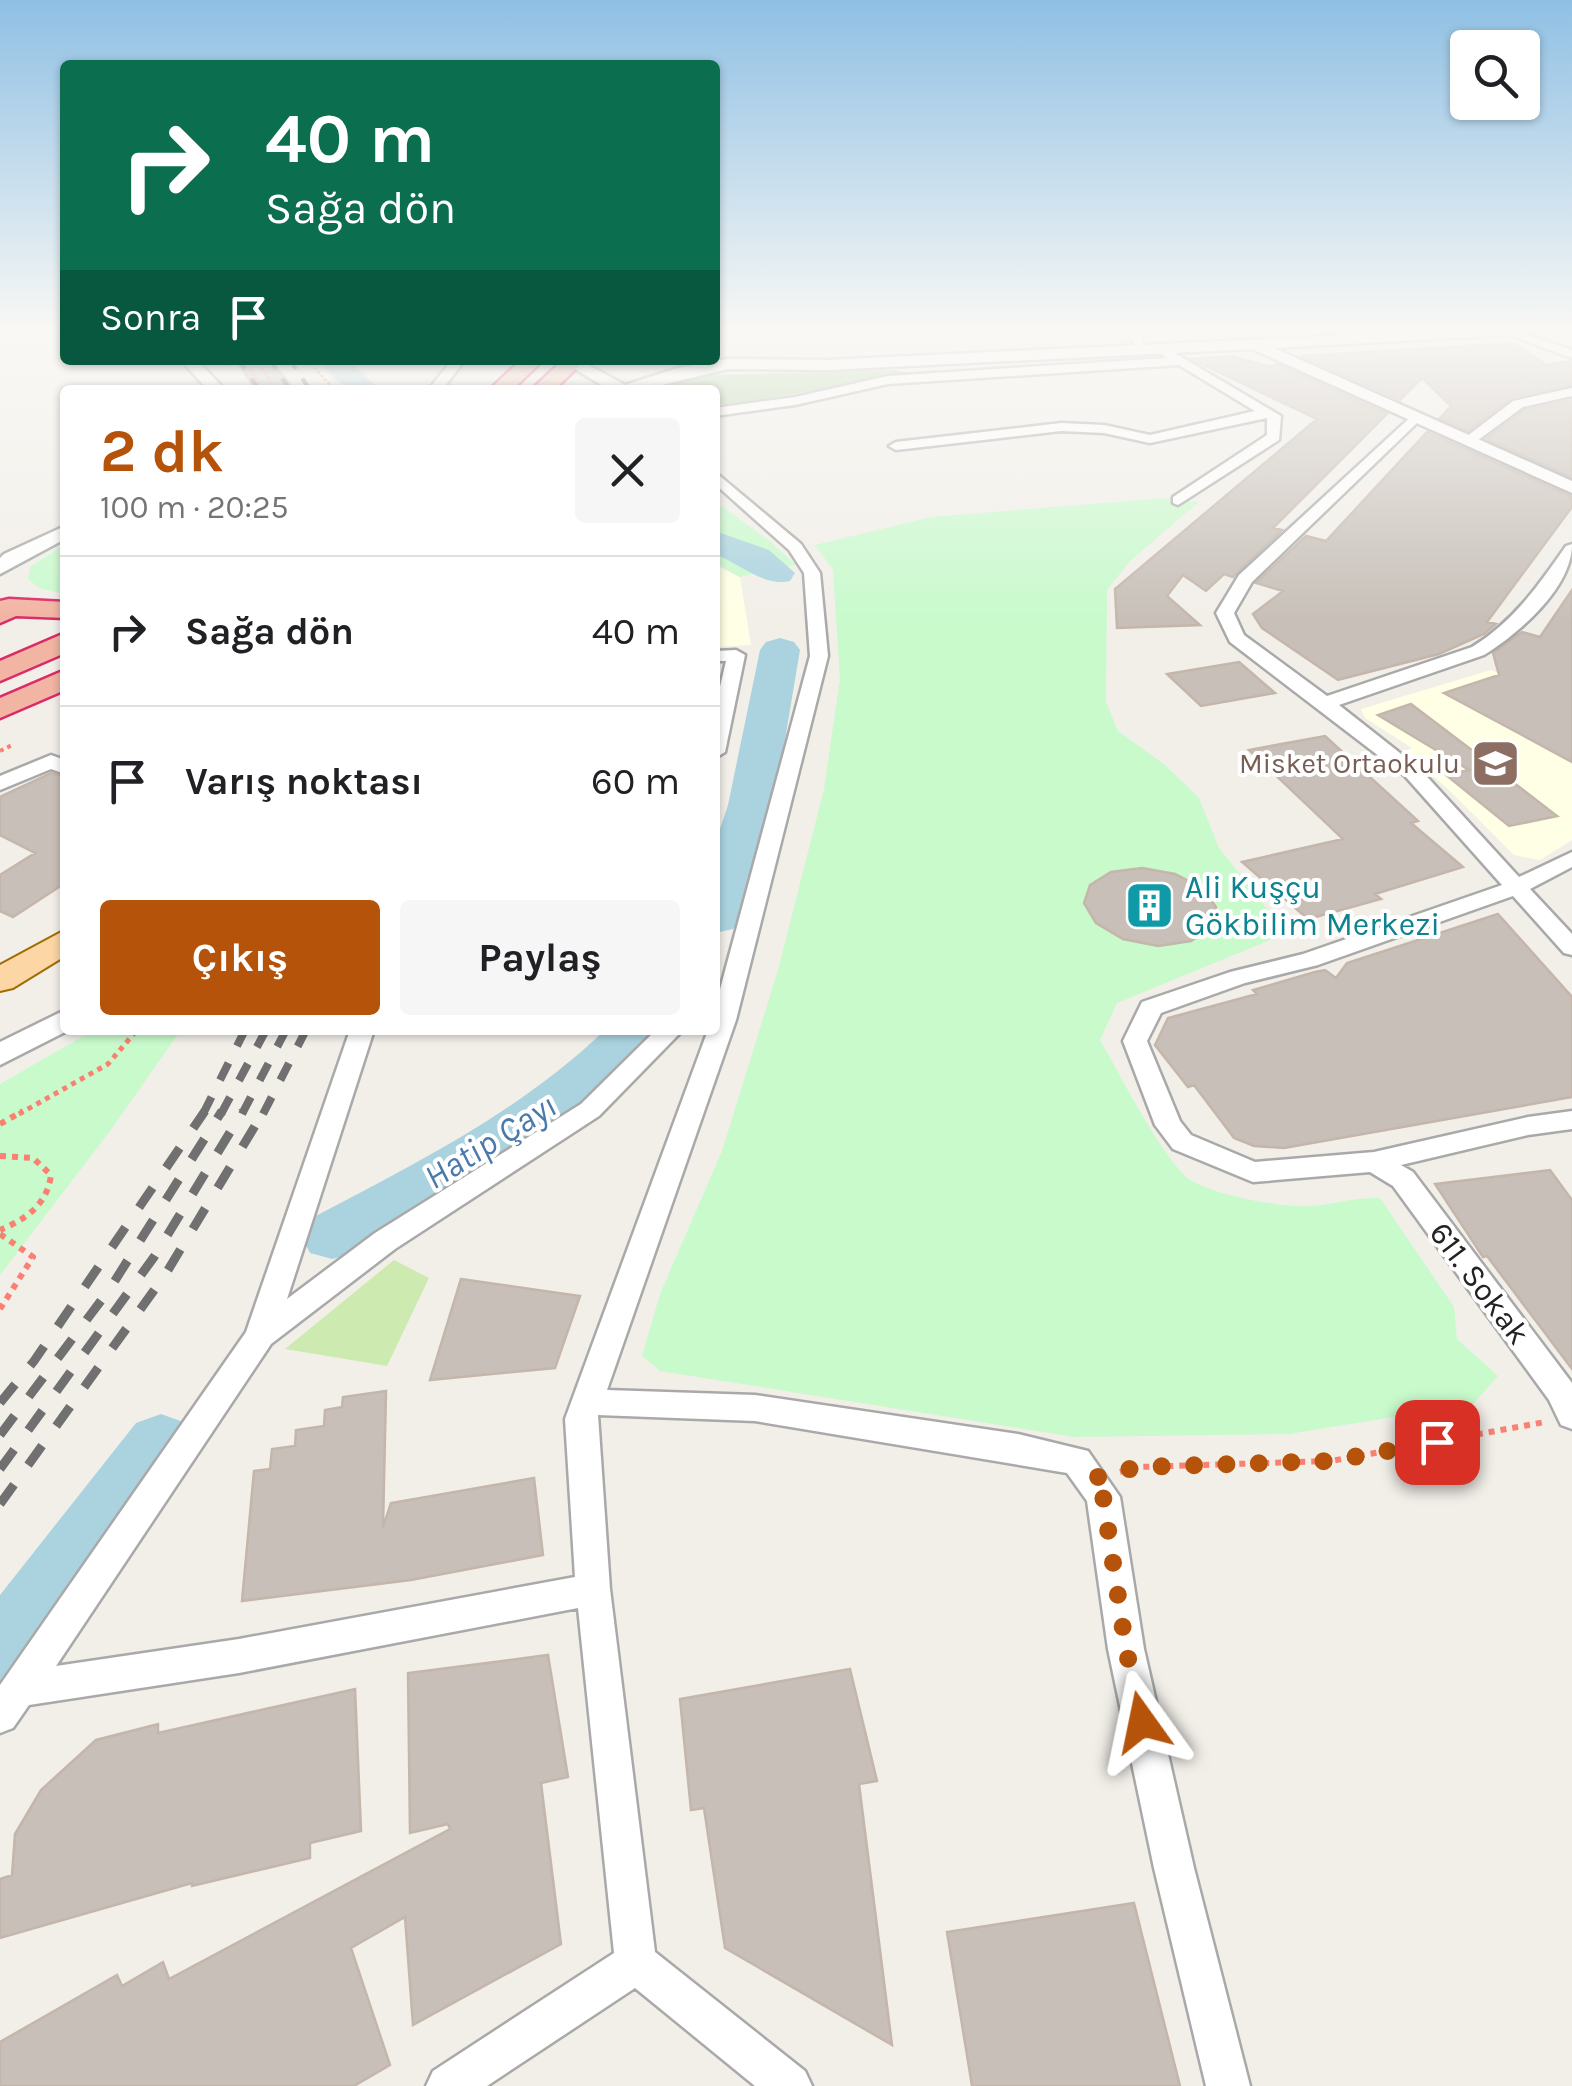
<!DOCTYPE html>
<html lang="tr">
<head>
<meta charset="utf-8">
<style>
  body { margin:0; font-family:Karla,sans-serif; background:#f6f6f6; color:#202124; height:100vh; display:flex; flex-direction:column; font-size:38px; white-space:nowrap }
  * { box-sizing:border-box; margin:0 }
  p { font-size:32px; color:#757577 }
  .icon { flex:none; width:55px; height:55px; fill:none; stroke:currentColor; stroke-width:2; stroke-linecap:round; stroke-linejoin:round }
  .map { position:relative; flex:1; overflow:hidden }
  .side { position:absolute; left:60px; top:385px; width:660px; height:650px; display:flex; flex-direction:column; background:#fff; border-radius:10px; box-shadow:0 2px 8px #0004 }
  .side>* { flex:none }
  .hud { position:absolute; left:60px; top:60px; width:660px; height:305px; border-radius:10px; box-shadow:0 2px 8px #0004; background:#0b6e4f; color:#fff; overflow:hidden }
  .fabs { position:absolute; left:1450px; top:30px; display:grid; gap:20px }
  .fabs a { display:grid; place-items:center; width:90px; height:90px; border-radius:10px; background:#fff; box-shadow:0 2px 8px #0004; font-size:50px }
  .pin { position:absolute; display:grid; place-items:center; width:85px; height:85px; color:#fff; margin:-42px; border-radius:20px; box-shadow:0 5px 15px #0006 }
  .me { position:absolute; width:110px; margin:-55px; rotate:348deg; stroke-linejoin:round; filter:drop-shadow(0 0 8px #0008) }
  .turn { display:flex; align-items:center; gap:35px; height:210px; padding:0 40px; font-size:45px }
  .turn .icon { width:130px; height:130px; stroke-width:2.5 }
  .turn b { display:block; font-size:70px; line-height:85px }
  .then { display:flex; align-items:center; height:95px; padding:0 40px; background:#0003; gap:20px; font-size:38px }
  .round { display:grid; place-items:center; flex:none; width:105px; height:105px; border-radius:10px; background:#f6f6f6 }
  .headline { display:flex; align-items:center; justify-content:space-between; height:170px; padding:0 40px }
  h1 { font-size:60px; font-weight:700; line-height:75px; color:#b45309 }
  .cta { display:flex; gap:20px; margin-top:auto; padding:20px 40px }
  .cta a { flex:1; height:115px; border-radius:10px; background:#b45309; color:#fff; font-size:40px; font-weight:700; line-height:115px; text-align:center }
  .cta a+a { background:#f6f6f6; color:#202124 }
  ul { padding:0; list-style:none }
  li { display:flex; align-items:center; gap:30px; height:150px; padding:0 40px; border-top:2px solid #e0e0e0 }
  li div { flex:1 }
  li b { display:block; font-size:38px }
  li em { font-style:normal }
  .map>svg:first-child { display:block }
  .education { fill:#ffffe5 }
  .grass { fill:#cdebb0 }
  .forest { fill:#add19e }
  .park { fill:#c8facc }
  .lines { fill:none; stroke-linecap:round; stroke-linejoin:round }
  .river { fill:#aad3df; fill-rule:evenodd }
  .building { fill:#c7bfb8; stroke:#c4b6ab; stroke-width:2.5 }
  .minor-casing { stroke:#a9a9a9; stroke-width:5 }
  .tertiary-casing { stroke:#a9a9a9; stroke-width:5 }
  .primary-casing { stroke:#a06b00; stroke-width:4 }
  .trunk-casing { stroke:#dc2a67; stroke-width:5 }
  .path-far3 { stroke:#fa8072; stroke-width:2.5; stroke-dasharray:2.5 2.5; stroke-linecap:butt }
  .path-far2 { stroke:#fa8072; stroke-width:4; stroke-dasharray:4 4; stroke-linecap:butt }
  .path-far1 { stroke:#fa8072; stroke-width:5; stroke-dasharray:5 5; stroke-linecap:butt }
  .path { stroke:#fa8072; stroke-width:6; stroke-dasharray:6 6; stroke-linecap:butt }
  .minor { fill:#fff; fill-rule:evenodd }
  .tertiary { fill:#fff; fill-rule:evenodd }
  .primary { fill:#fcd6a4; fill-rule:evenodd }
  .trunk { fill:#f2b4a3; fill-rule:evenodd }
  .rail-far2 { stroke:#707070; stroke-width:4; stroke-dasharray:11 11; stroke-linecap:butt }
  .rail-far1 { stroke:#707070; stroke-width:8; stroke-dasharray:19 19; stroke-linecap:butt }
  .rail { stroke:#707070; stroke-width:9; stroke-dasharray:24 24; stroke-linecap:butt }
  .path-bridge { stroke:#fa8072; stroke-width:2.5; stroke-dasharray:2.5 2.5; stroke-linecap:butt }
  .route { stroke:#b45309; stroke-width:18; stroke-dasharray:0 32.4 }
  .labels { text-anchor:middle; stroke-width:8; stroke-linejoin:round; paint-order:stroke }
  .far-education-label { font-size:28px; fill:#785e54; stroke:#fff; text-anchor:end }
  .culture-label { font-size:32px; fill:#0d838f; stroke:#fff; text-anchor:start }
  .street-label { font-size:32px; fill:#222; stroke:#fff }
  .water-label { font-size:35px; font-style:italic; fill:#4a7aab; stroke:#fff }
</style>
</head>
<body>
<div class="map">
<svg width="1572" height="2086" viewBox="0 0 1572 2086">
  <rect width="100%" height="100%" fill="#f2efe9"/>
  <path class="education" d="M715,565l25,12 11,68 -36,2z
    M1491,670l81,39v131l-32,20 -26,-5 -65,-65 -45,-39 8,-3 -47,-30 -4,-9z"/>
  <path class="grass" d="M394,1260l35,18 -42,88 -102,-17z"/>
  <path class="forest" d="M897,370l16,4 -179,30h-19v-14h-57l3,-5 40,-10z"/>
  <path class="park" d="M1164,498l35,4 -69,59 -23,29 -1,112 12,29 47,34 34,33 20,50 47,59 26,24 -175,72 -17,37c17,29 67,127 92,141 27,15 89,27 120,25 23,-2 43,-9 68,-8l74,109 3,32 41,37 -25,28 -184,30 -215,3 -414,-66 -18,-15 18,-62 62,-143 56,-181 46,-181 16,-110 -7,-109 -18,-25 116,-28z
    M715,501l56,41 25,23 -57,12 -24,-14z
    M65,544v50l-26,-6 -11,-9 2,-12z
    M94,1030h87l-71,101 -110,144v-191z"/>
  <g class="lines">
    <path class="river" d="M321,360h28l31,30c-30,0 -44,-2 -59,-30z
      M715,531l54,19 26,23 -5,8c-26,6 -50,-17 -75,-27z
      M780,638l14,4 6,8 -26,155 -34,113 -7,11 -18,4v-89l13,-39 32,-155 6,-8z
      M605,1030h59c-60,95 -213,169 -310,223l-22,6 -22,-6 -9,-17 9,-17c105,-55 208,-106 295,-189z
      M161,1414l25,9 10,21 -10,21 -158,218 -28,11v-99l136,-172z"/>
  </g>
  <path class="building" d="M1514,343l32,22 26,-4v24l-60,12 -44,34 -28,-13 11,-12 -29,-28 -22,22 -99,-44z
    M1232,356l38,11 7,-3 110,50 -114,114 9,2 -49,47 -9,-3 -18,17 -23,-16 -16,21 33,29 -83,3 -2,-39 202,-170 -126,-60z
    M236,360h35l19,25 -34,5z
    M1572,400v77l-86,-38 39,-29z
    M1427,432l145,65v10l-85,115 9,2 -12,10 -45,20 -101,26 -76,-52 -9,-14 30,-23 -27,-8 50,-47 20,5z
    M1572,590v172l-128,-69 55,-18 -6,-22 29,-21 18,5z
    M1239,662l36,31 -74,13 -34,-32z
    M1411,704l70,53 -8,12 12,7 16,-3 56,43 -48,10 -63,-51 23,-5 -91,-55z
    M1325,736l93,85 -7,2 52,44 -88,27 6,5 -73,20 -66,-57 101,-23 -94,-89z
    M51,773l14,4v106l-52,34 -13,-6v-36l35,-22 -35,-18v-38z
    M1142,868l33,6 27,14 14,19 -4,20 -21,14 -33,5 -35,-7 -27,-16 -12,-20 6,-18 21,-13z
    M1498,914l74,83v100l-288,51 -30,-2 -20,-8 -40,-53 -6,2 -33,-42 13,-27 89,-24 -4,-4 62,-18 10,-2 11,8 11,-15z
    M1550,1170l22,30v169l-85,-113 -4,1 -48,-73z
    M461,1279l119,17 -25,72 -125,12z
    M386,1391l-3,136 8,-24 143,-25 9,77 -132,25 -169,21 12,-130 16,-2 2,-20 23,-3 1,-16 28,-4 1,-16 17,-3 1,-10z
    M548,1655l20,122 -27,6 20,161 -148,81 -8,-108 -54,31 39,117 -36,21h-354v-44l117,-67 5,11 41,-24 6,17 281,-150 -2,-5 -38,9 -2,-160z
    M850,1669l27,112 -18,3 33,261 -167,-97 -21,-140 -13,2 -11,-111z
    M355,1689l6,142 -51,12v15l-118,28v-3l-192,55v-59l12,-4 3,-41 26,-44 55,-50 62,-16v9z
    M1134,1903l46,183h-208l-25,-154z"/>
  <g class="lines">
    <defs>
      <path id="minor" d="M1127,330h12l8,24h-8z
        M1513,330l59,20v8l-73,-27z
        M1166,348l115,68 -2,24 -101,65 -5,-2v-6l94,-62v-17l-117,25 -46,-10 -43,-2 -165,19 -7,-4 7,-4 165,-19 43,2 46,10 105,-24 -76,-46 -291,19 -93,21 -80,11v-8l80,-11 93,-21 279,-18 -7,-6z
        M452,360h13l-23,30h-14z
        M1572,388v8l-49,11 -49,36 -12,-3 51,-39z
        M1415,413l7,4 -2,3 -168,162 -18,31 10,22 83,61 145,-49c41,-25 67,-62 94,-101l6,-2c0,44 -53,89 -88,111l-145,50 80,63 100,109 53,-25v15l-42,22 42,45v21l-8,-2 -51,-57 -195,69 -73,18 -84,30 -14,28 33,80 11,14 64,27 119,-10 154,-35 44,-6v18l-44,6 -127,30 12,7 159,211v46l-11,-4 -12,-25 -156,-214 -23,-14 -117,10 -80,-33 -18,-24 -32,-84 19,-39 88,-30 73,-18 199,-69 -97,-109 -175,-134 -14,-29 23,-38z
        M715,472l86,72 19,29 8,83 -92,364 -129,370 148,5 263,39 70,17 32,46 24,152 50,219 56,218h-44l-52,-218 -46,-219 -21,-148 -20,-28 -312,-52 -157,-6 12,174 45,363 150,119 7,15h-57l-120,-98 -148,98h-61l7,-15 181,-118 -36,-345 -339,65 -210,32 -16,23 -13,5v-48l246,-353 104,-302h24l-87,269 88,-66 206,-129 75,-74h27l-84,86 -204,133 -124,95 -215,322 183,-27 336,-62 -10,-158 143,-389h7v-22l95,-352 -6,-83 -15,-23 -74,-66z
        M736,650l9,5 -20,97 -10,6v-50l11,-47h-11v-10z
        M51,755l14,5v14l-14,-5 -51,21v-14z"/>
      <path id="tertiary" d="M1452,330h80l-7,4 -251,14 298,133v12l-320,-144 -424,21 -100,-1 -87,21h-31l-45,-27 14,-3 46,25 53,-17 50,-9 100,1z
        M181,360h16l28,30h-17z
        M65,526v13l-65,35v-16l4,-4z
        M65,1010v20h4l-69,35v-23z"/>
      <path id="primary" d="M65,930v26l-52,32 -13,3v-26z"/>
      <path id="trunk" d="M521,360h22l-31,30h-23z
        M563,360h22l-31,30h-23z
        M9,599l56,3v16l-49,-2 -16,7v-22z
        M65,633v20l-65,28v-20z
        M65,670v20l-65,28v-20z"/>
    </defs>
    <use href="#minor" class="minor-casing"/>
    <use href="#tertiary" class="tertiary-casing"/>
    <use href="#primary" class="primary-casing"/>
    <use href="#trunk" class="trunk-casing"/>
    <path class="path-far3" d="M243,360l14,2
      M256,360l15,22
      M308,360l26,30
      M259,364l-9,6 10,15 17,5"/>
    <path class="path-far2" d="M0,751l12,-6"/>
    <path class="path-far1" d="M19,1114l89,-50 29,-34"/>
    <path class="path" d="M0,1124l23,-13
      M0,1156l33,2 18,17c-4,30 -25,44 -51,55
      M0,1234l33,23 -33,52
      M1120,1472l18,-5 193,-6 214,-39"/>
    <use href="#minor" class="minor"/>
    <use href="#tertiary" class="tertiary"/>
    <use href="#primary" class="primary"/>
    <use href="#trunk" class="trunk"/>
    <path class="rail-far2" d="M239,360l20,30
      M270,360l20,30
      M290,360l20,30"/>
    <path class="rail-far1" d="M203,1114l42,-84
      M221,1114l45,-84
      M242,1114l44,-84
      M263,1114l43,-84"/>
    <path class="rail" d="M0,1403l34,-42 171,-250
      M0,1435l109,-145 113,-179
      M0,1469l154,-212 89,-146
      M0,1504l165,-229 99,-164"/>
    <path class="path-bridge" d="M225,365l55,-5"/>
  </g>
  <linearGradient id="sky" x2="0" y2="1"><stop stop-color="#8fc0e4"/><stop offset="0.53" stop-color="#f9f8f5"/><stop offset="1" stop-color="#f9f8f5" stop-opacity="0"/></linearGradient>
  <rect width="1572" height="622" fill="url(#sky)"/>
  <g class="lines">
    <path class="route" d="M1142,1722l-16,-73 -23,-153 -13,-17 48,-12 193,-6 106,-19"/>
  </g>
  <defs>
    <symbol id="school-square" viewBox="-11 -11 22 22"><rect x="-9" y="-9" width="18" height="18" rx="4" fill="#8d6e63" stroke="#fff"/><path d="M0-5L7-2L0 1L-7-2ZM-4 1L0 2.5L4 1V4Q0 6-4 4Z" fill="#fff"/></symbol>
    <symbol id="building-square" viewBox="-11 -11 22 22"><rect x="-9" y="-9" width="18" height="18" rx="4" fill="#0f9aa8" stroke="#fff"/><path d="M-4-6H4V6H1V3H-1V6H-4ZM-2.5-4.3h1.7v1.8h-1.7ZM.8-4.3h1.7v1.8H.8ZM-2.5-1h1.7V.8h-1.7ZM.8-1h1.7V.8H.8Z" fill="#fff"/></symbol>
  </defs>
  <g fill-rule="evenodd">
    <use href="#school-square" x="1468" y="736" width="55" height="55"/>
    <use href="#building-square" x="1122" y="878" width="55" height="55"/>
  </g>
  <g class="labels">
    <g class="far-education-label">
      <text x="1460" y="773">Misket Ortaokulu</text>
    </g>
    <g class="culture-label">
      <text x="1185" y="898">Ali Kuşçu<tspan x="1185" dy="37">Gökbilim Merkezi</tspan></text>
    </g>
    <g class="street-label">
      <text transform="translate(1480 1283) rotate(53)" y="11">611. Sokak</text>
    </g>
    <g class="water-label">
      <text transform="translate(490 1141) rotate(-32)" y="12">Hatip Çayı</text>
    </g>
  </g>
</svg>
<div class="fabs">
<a><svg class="icon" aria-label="search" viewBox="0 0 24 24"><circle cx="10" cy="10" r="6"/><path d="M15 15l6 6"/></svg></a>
</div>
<div class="pin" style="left:1437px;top:1442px;background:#d93025"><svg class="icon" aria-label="arrive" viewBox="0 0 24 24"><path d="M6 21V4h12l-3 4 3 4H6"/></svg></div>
<svg class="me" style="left:1142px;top:1722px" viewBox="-20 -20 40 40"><path d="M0-17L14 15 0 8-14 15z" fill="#b45309" stroke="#fff" stroke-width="4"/></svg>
<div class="hud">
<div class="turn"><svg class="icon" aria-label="right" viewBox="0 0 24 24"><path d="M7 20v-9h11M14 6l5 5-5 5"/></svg><div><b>40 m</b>Sağa dön</div></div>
<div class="then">Sonra<svg class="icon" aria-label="arrive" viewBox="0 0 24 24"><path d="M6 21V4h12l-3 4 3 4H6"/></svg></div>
</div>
<section class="side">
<div class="headline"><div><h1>2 dk</h1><p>100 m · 20:25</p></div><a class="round"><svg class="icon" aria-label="close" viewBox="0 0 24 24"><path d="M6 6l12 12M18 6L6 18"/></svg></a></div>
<ul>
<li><svg class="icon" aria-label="right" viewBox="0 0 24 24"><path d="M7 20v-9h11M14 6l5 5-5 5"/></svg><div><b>Sağa dön</b></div><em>40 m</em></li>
<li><svg class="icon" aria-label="arrive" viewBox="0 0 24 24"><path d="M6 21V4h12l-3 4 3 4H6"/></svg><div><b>Varış noktası</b></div><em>60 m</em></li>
</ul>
<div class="cta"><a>Çıkış</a><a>Paylaş</a></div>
</section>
</div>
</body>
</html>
